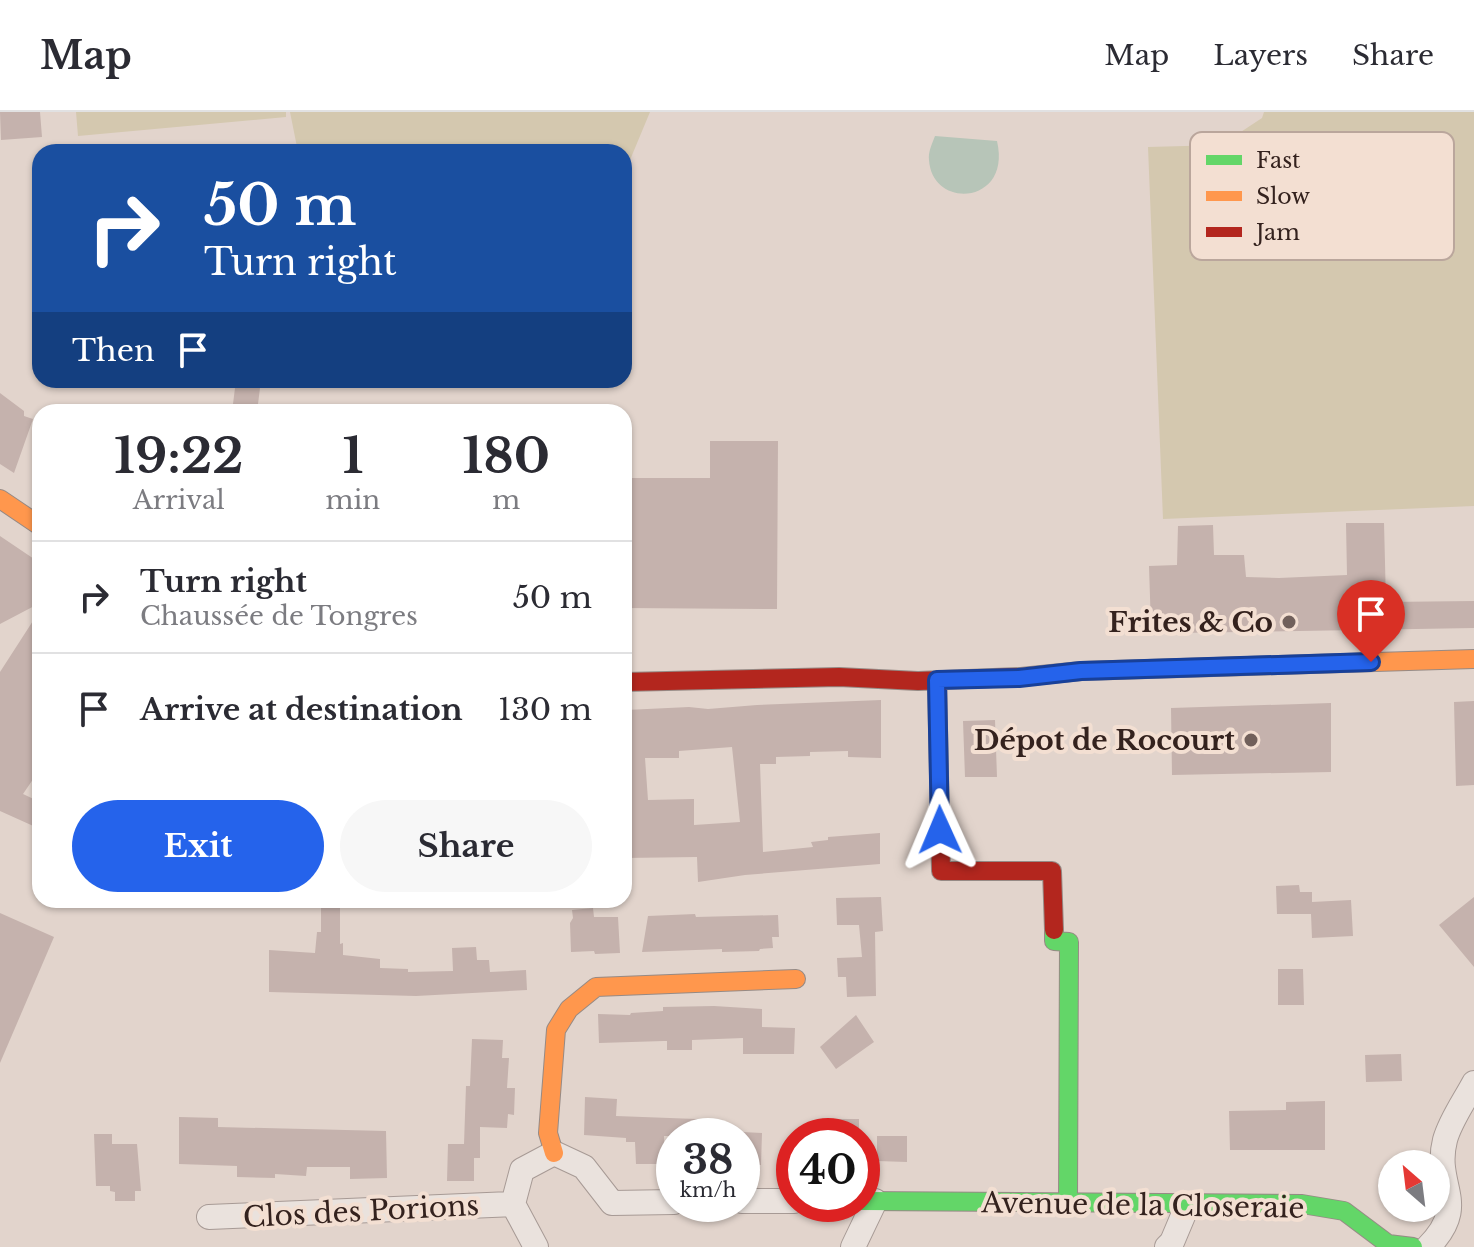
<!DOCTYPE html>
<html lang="en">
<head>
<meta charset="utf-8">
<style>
  body { margin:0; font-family:"Libre Baskerville",serif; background:#f7f7f7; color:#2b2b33; height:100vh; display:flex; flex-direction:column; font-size:30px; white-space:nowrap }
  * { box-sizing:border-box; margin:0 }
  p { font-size:26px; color:#7c7c81 }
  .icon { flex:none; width:44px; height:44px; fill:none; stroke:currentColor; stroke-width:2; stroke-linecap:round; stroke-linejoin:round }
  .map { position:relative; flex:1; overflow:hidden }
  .sheet { position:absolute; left:32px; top:292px; width:600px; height:504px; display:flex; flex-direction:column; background:#fff; border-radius:24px; box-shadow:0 2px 6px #0004 }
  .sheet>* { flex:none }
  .guide { position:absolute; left:32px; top:32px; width:600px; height:244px; border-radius:24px; box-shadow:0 2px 6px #0004; background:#1a4fa0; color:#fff; overflow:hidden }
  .needle { width:52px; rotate:332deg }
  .tools { position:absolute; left:1378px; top:1038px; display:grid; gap:16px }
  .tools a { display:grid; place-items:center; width:72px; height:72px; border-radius:50%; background:#fff; box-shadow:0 2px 6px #0004; font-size:40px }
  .speed { position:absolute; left:656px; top:1006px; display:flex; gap:16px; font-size:40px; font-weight:700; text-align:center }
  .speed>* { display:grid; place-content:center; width:104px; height:104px; border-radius:50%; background:#fff; box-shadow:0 2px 6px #0004; line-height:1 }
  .speed small { font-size:20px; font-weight:400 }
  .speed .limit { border:12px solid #d22; background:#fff; color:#111 }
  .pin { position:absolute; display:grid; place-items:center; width:68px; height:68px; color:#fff; margin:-82px -34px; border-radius:50% 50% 50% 0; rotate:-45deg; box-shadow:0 0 8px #0007 }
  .pin .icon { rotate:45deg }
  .me { position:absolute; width:88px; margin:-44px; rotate:359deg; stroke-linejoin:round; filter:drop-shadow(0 0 6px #0008) }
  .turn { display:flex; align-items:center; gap:28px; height:168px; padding:0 40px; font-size:36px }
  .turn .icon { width:104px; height:104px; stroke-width:2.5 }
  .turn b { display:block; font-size:56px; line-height:68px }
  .then { display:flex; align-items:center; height:76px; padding:0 40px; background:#0003; gap:16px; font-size:30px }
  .eta { display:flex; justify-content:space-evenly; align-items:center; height:136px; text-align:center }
  .eta b { font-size:48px; font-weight:700; line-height:56px }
  .action { display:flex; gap:16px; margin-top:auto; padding:16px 40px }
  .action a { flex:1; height:92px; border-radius:48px; background:#2563eb; color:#fff; font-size:32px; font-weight:700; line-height:92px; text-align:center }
  .action a+a { background:#f7f7f7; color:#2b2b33 }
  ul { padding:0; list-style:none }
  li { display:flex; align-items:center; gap:24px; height:112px; padding:0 40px; border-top:2px solid #e1e1e2 }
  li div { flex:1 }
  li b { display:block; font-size:30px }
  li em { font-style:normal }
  header { display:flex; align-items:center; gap:48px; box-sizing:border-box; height:112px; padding:0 40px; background:#fff; border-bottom:2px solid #e1e1e2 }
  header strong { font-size:38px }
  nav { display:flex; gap:44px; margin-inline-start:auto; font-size:28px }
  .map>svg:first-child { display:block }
  .green { fill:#d4c8af }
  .water { fill:#b7c5b8 }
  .building { fill:#c5b2ad; fill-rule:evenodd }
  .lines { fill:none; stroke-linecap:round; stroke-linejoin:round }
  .street-casing { stroke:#a79a95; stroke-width:26 }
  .fast-casing { stroke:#968a85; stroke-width:20 }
  .slow-casing { stroke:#968a85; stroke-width:20 }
  .jam-casing { stroke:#968a85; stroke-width:20 }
  .street { stroke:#eae2dd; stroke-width:24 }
  .fast { stroke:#63d668; stroke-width:18 }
  .slow { stroke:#ff974d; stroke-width:18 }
  .jam { stroke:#b3261e; stroke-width:18 }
  .route-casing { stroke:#184099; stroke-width:20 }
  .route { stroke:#2563eb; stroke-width:14 }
  .poi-dot { fill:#71605b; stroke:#f3dfd2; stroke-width:3 }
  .labels { text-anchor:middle; stroke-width:8; stroke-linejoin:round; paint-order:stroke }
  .poi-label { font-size:28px; font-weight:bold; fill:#34221e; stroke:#f3dfd2; text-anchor:end }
  .street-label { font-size:28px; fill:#34221e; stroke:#f3dfd2 }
  .key { fill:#f3dfd2; stroke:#baa69c; stroke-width:2 }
  .key-label { font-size:22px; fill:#34221e }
</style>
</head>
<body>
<header>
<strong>Map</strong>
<nav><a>Map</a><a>Layers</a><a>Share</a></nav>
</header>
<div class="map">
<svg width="1474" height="1135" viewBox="0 0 1474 1135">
  <rect width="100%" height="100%" fill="#e2d4cc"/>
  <path class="green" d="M76,0h210v5l-208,19z
    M290,0h360l-20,48 -3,61 -3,1v-70h-326z
    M1264,0h210v394l-311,13 -15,-372 73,-2 41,-27z"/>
  <path class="water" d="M935,24l62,5c15,64 -65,69 -68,19 -1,-8 3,-16 6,-24z"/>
  <path class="building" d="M0,0h40l2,25 -41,3z
    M236,268h25l-4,32h-25z
    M0,281l24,18v5l9,3 -19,54 -14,-9z
    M710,329h68l-1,168 -153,-1v-130h86z
    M1346,411h38l2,79 88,-1v27l-299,5v-5h-24l-2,-62 28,-1 1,-39 35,-1 1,30h30l2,22 33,1 68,-3z
    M0,424l40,27v40l-40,21z
    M40,498v159l-17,25 17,8v27l-40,-18v-139z
    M881,588v58l-33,-1v-6l-38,1v4l-34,1v7h-16l3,88 50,-5 -2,-5 17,-2v-3l52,-4v31l-135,11 -47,7 -1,-25 -73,1v-57h6l-3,-60h-3v-29l2,-2 63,-3 19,2 49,-4zM732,635l8,75 -46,3v-26l-46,1 -3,-42h34v-7z
    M1474,589v84l-18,1 -2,-84z
    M1331,591v69l-159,3 -1,-67z
    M995,608l2,57h-32l-2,-56z
    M1299,773l1,7h12v10l39,-2 2,36 -41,2 -1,-24h-34l-1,-28z
    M881,785l2,34 -8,1 1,64 -29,1 -1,-20h-8l-1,-19 25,-1 -3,-32h-22l-1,-27z
    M1474,785v70l-35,-42z
    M321,795l19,1v36l3,-1v12l37,4v9l28,1v3l45,-1 -1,-23 24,-1 1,13h12l1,12 36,-2 1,20 -111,6 -147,-4v-42l46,3 2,-21h4z
    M593,796l1,9h24l2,36 -25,1 -1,-3 -23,1 -1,-29 3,-5 -1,-8z
    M0,801l54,24 -54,126z
    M695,802l1,3 82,-2 1,22h-7l1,11 -13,1 -1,2 -37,1v-3l-80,3 6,-36z
    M1278,857h25l1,36h-26z
    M714,894l48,3v18l33,1 -1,26h-51v-16l-51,2v10h-25v-9h-3l-65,2 -1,-29 32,1 1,-2 32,-2v-4z
    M856,903l18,27 -38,27 -16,-22z
    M472,927l31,1 -1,18h7l-2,30h8l-1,27 -6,-1 -1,14 -27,-1v31h-6v23h-27l1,-37h16l2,-58h4z
    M1401,942l1,27 -36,1 -1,-27z
    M585,985l32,2 -1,17 107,4v16h-59l1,28h-29l-1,-22h-9v-4l-42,-3z
    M1325,989v49h-95l-1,-39 57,-1v-8z
    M179,1005l39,1v9l168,4 1,47 -37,1v-12h-43l-1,9 -31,-2v4l-38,-1v-11l-58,-2z
    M829,1007h30v17h-30z
    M742,1020l20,1 -1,32h-19z
    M94,1022h18v10h25l4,47h-6v10h-20v-9l-5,-1v-5h-14z
    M877,1024h30v26l-30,-1z"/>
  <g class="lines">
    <defs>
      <path id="street" d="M742,1089h52
        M209,1105l304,-13
        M536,1135l-23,-43 9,-34 32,-17 30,14 28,36 62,-1
        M853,1135l22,-46
        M1167,1135l5,-5 16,-38
        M1428,1135c43,-44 5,-60 17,-107 5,-19 20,-40 29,-57"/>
      <path id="fast" d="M1054,818v11l15,1 -1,261
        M862,1089l440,3 42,7 44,33 25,3"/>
      <path id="slow" d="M0,387l40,27
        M1021,565l60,-6 393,-12
        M554,1041l-6,-20 8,-103 13,-21 27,-22 200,-8"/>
      <path id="jam" d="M937,568l4,191h111l2,59
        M624,570l215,-5 79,4 103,-4"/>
    </defs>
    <use href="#street" class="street-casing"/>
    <use href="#fast" class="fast-casing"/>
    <use href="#slow" class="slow-casing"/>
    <use href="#jam" class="jam-casing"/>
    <use href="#street" class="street"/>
    <use href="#fast" class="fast"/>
    <use href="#slow" class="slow"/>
    <use href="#jam" class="jam"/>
  </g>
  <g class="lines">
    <defs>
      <path id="route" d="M940,718l-3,-150 82,-2 62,-7 290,-9"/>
    </defs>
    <use href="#route" class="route-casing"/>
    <use href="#route" class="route"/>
  </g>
  <g class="poi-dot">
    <circle cx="1289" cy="510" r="8"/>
    <circle cx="1251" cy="628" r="8"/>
  </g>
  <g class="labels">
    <g class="poi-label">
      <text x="1273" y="520">Frites &amp; Co</text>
      <text x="1235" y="638">Dépot de Rocourt</text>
    </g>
    <g class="street-label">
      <text transform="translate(1143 1093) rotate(1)" y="10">Avenue de la Closeraie</text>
      <text transform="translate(361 1099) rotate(-3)" y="10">Clos des Porions</text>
    </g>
  </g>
  <rect x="1190" y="20" width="264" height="128" rx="12" class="key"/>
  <rect x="1206" y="43" width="36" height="10" fill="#63d668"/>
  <rect x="1206" y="79" width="36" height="10" fill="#ff974d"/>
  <rect x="1206" y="115" width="36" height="10" fill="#b3261e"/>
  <g class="key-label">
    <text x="1256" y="56">Fast</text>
    <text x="1256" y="92">Slow</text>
    <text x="1256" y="128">Jam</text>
  </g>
</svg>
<div class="tools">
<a><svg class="needle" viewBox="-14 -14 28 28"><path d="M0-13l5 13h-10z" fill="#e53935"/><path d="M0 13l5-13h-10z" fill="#7c7c81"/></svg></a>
</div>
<div class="speed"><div>38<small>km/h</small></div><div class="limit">40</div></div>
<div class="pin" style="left:1371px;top:550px;background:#d93025"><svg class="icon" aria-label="arrive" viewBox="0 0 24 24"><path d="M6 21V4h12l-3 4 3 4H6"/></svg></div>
<svg class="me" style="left:940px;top:718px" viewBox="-20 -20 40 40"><path d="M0-17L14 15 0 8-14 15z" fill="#2563eb" stroke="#fff" stroke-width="4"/></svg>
<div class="guide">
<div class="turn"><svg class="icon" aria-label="right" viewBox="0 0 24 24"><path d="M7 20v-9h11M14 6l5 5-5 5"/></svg><div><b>50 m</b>Turn right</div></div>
<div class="then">Then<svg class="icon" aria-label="arrive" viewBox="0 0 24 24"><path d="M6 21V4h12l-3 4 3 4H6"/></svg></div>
</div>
<section class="sheet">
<div class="eta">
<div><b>19:22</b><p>Arrival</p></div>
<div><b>1</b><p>min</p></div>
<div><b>180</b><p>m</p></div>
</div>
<ul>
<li><svg class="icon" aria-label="right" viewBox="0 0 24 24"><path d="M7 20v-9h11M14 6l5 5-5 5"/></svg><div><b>Turn right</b><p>Chaussée de Tongres</p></div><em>50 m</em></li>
<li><svg class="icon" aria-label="arrive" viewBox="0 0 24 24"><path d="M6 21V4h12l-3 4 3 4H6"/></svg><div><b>Arrive at destination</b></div><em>130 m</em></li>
</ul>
<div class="action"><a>Exit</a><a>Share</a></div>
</section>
</div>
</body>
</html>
